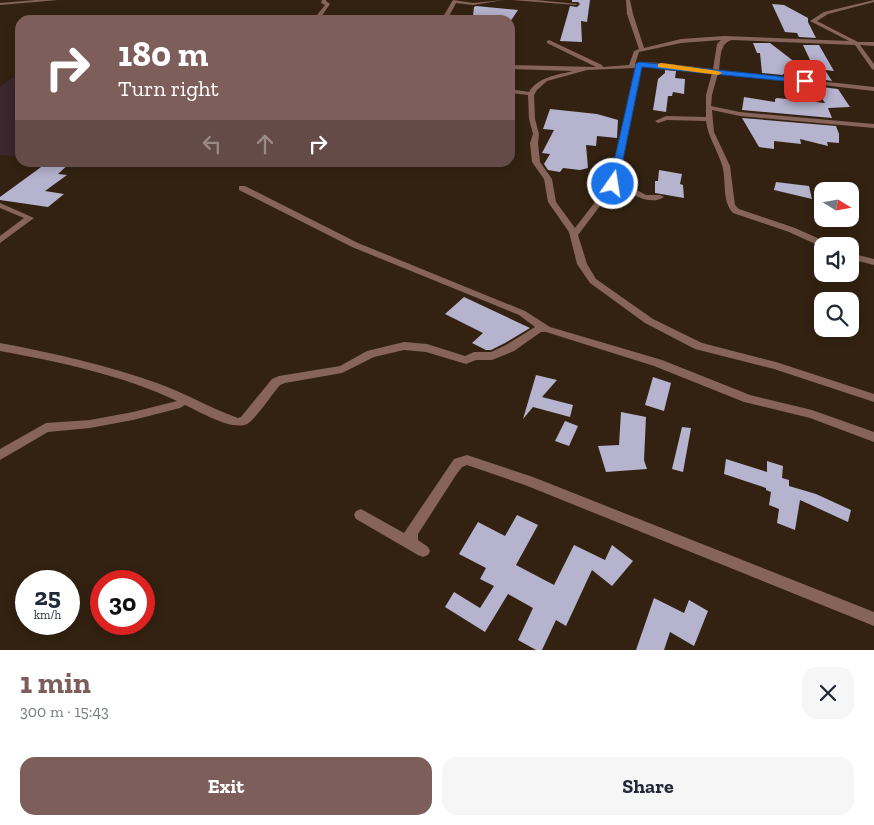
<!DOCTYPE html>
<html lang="en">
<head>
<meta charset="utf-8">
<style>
  body { margin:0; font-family:"Zilla Slab",serif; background:#f6f6f7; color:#1f2937; height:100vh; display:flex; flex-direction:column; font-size:19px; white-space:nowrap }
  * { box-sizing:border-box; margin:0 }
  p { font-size:16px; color:#747a83 }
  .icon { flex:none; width:28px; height:28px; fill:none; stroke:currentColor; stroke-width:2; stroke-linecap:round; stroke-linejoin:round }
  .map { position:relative; height:650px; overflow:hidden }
  .drawer { display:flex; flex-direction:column; background:#fff; flex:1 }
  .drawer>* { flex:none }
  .hud { position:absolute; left:15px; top:15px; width:500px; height:152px; border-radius:15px; box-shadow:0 2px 12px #0003; background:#7e5e5a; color:#fff; overflow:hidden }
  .needle { width:32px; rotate:101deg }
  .fabs { position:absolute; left:814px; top:182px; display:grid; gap:10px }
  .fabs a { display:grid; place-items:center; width:45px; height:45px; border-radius:10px; background:#fff; box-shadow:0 2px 12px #0003; font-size:25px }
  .speed { position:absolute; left:15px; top:570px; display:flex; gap:10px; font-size:25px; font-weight:700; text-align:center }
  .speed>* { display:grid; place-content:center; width:65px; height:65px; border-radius:50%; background:#fff; box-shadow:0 2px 12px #0003; line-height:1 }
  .speed small { font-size:12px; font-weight:400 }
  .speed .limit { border:8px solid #d22; background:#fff; color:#111 }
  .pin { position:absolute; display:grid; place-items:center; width:42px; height:42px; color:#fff; margin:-21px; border-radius:10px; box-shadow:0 2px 8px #0006 }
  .me { position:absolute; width:55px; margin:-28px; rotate:13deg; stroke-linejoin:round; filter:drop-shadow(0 0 4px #0008) }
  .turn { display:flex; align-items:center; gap:18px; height:105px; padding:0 20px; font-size:22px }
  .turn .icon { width:65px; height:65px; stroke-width:2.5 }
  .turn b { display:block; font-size:35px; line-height:42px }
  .lanes { display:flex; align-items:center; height:48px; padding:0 20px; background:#0003; justify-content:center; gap:25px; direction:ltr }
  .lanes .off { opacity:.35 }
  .round { display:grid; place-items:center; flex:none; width:52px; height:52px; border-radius:15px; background:#f6f6f7 }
  .headline { display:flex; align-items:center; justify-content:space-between; height:85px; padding:0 20px }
  h1 { font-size:30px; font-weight:700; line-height:38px; color:#7e5e5a }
  .cta { display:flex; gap:10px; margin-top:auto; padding:10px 20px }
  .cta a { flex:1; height:58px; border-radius:15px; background:#7e5e5a; color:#fff; font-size:20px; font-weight:700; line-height:58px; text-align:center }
  .cta a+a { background:#f6f6f7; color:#1f2937 }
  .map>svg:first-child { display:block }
  .industrial { fill:#3a272f }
  .building { fill:#b5b3ce }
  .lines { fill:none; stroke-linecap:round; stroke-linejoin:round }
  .minor { fill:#866459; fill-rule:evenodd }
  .route { fill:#1a73e8; stroke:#114b97 }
  .slow { fill:#f59e0b }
</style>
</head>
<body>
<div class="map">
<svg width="874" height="650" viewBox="0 0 874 650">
  <rect width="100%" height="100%" fill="#321"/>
  <path class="industrial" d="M20,74v83l-20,-2v-69z"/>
  <path class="building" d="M572,0h18l-3,22 -6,-1 1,21 -22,-1 10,-35 7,1 3,-3 -2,-2h-6z
    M772,4l12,1 24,13v4l8,16 -17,-1 -2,-4 -12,-1z
    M474,7l2,-1 42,4 -8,12v-2l-37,-4z
    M753,43h17l47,36 -34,-5v1l-21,-2 -2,-20h-3z
    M803,45h16l15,26 -9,-1 7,11 -13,-2z
    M665,70l11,1 -1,7 10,1 -1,15 -11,-2 -1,4h-4l-2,16 -13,-2 5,-31 7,-6z
    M814,86l24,3 12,18 -22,1 4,10 -90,-8 2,-13 31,5v-3l2,-1 48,5z
    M550,109l47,5 21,6 -1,18 -20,-2 -1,10 -10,-1 2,23 -8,2 -17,-2 -3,4 -12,-2 -4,-6 6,-10 -8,-1 12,-23 -11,-1z
    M742,118l94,8 3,8v9l-12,-1 1,4 -28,-7 1,5 -27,-3v8l-15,-2z
    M48,162h23l-13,12 9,1 -22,16 19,3 -16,13 -48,-7v-3z
    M659,170l23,4 -2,10 3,1 1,13 -29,-5v-12h3z
    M776,182l33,4 3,13 -38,-9z
    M464,297l66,31 -25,15 -14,7h-5l-14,-7 11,-10 -38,-19z
    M536,375l21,5 -15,17 31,8 -3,12 -37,-10 -10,12z
    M653,377l18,6 -7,28 -19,-6z
    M621,412l25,5 -2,43 3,9 -41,3 -8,-26 21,-1z
    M565,421l13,5 -9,20 -14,-5z
    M682,427l9,1 -8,44 -11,-3z
    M726,459l41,13v-11l16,5 -1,12 7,2v6l27,8 35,16 -3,12 -48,-22 -5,30 -18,-7 2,-14 -10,-4 2,-13 -5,-2v-2l-42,-14z
    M517,515l21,10 -22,40 38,20 20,-40 31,15 7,-15 21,16 -21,25 -20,-16 -26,56 -10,-6 -14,30h-6l-18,-10 15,-32 -25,-14 -23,38 -40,-25 9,-15 26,16 14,-22 -14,-7 6,-11 -27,-14 19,-32 27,14z
    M654,598l30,15 5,-13 19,11 -14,35 -24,-14 -6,18h-28z"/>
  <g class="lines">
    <path class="minor" d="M36,0h22l-58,5v-2z
      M322,0h4v1l4,3 -11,16h-6l12,-15 -4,-2z
      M453,0l20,3 31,-3 -31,5 -17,-2 -9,17h-6z
      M512,0h24l42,4 -2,1z
      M626,0h4l3,14 11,34 37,-9 43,-3 125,5 -39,-20 14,-9 50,-12v2l-46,12 -11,7 41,21h16v4l-14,-1 14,19v6l-2,-1 -17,-24 -123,-5c-13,3 -11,19 -13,30l155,17v4l-156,-18 -6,22 -1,11 29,6 134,12v4l-134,-12 -28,-6 2,22 16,34 5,39 4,4 56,19 36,16 1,2 -10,1 -33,-15 -56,-19c-12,-13 -6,-32 -11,-48 -5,-16 -14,-28 -16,-44l-39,-1 -9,3 -3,-2 11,-5 40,1v-22l6,-22 -62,-7 -9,1 -23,113 28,15h14l4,2c-15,10 -35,-5 -48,-12l-38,50 9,29 9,15 57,40 49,24 74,19 98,32v8l-100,-33 -79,-20 -50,-26 -55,-40 -13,-19 -8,-32 -21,-30 -4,-23 -12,-17 -2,-19 3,-9 -4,-15 -1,-24 -18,-2v-4l19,3c9,-15 28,-17 44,-21l-63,-2v-4l86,2 -49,-24v-2l2,-1 53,25 1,2 26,-2 5,-14 5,-2 -12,-35zM721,40l-4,4 -4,25c-15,-1 -68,-10 -78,-5l4,-12 42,-9zM635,68l-26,116 -34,44 -19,-26 -4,-23 -12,-17 -2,-19 1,-9 -4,-15 -1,-24 3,-5 10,-9 40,-11z
      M239,186h6l113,57 167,68 25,16 112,33 88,35 62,15 62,22v10l-64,-24 -66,-16 -90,-36 -108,-34h-5l-27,19 -22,9h-16l-10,4 -40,-12 -22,-2 -30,7 -32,16 -57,10 -5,2c-7,8 -25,35 -33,39 -15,7 -47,-12 -62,-19l-5,3 -47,12 -43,8 -42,4 -48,28v-11l46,-26 44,-3 43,-8 44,-11c-55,-26 -117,-39 -177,-50v-8c53,10 106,22 157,40 28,10 53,25 81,35l3,-1 31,-38 7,-3 61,-10 27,-15 37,-9 23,2 38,12 9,-4h17l15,-7 29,-18 -16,-12 -167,-68 -113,-57z
      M0,203l34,15 -34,25v-7l24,-18 -24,-10z
      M850,253l24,6v6l-24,-6z
      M467,455l66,22 341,135v14l-349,-141 -58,-20 -5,2 -6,8 -38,59v6l10,7 2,4 -2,4 -5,2 -5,-2 -62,-36 -2,-4 2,-4 5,-2 43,24 50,-74z"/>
  </g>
  <path class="route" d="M639,62l166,17 4,2 -4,2 -163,-16 -24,117 -5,3 -4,-3 27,-120z"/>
  <path class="slow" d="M661,63l57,8 4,2 -4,2 -60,-8v-3z"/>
</svg>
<div class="fabs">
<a><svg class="needle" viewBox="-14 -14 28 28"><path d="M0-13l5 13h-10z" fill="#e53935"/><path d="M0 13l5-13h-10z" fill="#747a83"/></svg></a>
<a><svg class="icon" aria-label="sound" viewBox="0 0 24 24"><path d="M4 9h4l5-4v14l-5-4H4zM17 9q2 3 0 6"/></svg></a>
<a><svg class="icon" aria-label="search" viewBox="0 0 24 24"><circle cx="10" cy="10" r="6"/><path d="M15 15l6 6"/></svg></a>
</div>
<div class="speed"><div>25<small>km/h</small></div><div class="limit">30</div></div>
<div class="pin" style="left:805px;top:81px;background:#d93025"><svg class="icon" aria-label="arrive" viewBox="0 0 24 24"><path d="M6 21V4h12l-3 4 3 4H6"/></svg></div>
<svg class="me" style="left:613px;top:184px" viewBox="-20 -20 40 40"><circle r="17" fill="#1a73e8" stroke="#fff" stroke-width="3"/><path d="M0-11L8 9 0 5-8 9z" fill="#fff"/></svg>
<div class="hud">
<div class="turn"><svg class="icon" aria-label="right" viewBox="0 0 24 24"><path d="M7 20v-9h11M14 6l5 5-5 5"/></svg><div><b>180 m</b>Turn right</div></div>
<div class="lanes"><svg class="icon off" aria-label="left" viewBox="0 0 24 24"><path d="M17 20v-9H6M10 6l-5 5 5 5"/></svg><svg class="icon off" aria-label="ahead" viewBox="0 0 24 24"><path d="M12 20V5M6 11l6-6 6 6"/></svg><svg class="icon" aria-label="right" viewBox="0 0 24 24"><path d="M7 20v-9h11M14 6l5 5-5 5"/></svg></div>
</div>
</div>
<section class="drawer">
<div class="headline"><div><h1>1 min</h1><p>300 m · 15:43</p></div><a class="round"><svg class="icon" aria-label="close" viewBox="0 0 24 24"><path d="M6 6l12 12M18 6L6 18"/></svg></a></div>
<div class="cta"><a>Exit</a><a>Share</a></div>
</section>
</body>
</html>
